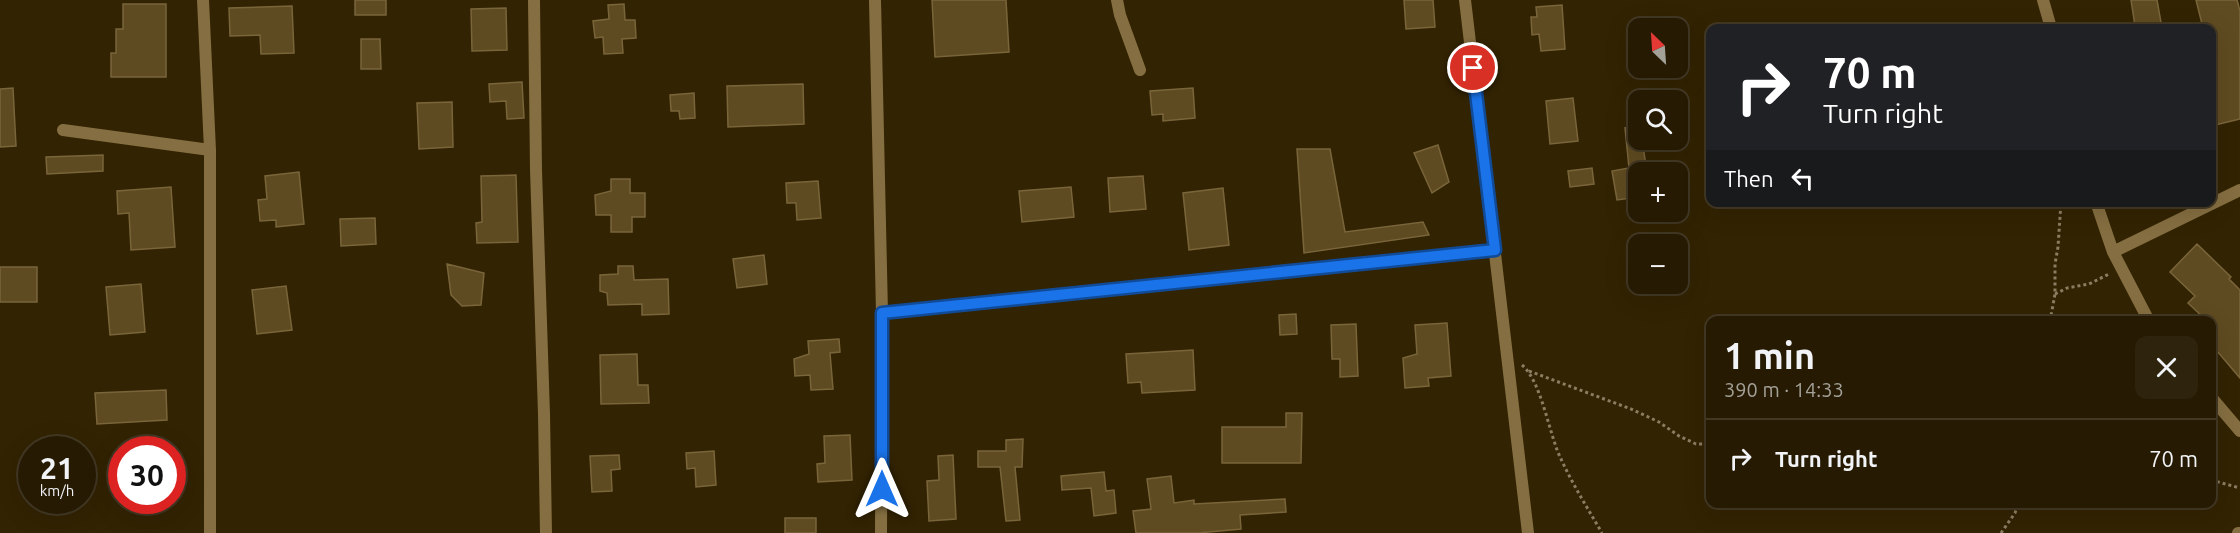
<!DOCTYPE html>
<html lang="en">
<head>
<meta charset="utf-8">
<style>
  body { margin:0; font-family:Ubuntu,sans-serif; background:#2e230c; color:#f1f3f6; height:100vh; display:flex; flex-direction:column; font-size:22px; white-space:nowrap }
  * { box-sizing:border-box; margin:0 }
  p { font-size:20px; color:#a4a199 }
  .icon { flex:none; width:33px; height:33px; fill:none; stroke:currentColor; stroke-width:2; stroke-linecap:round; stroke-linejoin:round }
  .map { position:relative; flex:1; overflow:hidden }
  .sheet { position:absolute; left:1706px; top:316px; width:510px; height:192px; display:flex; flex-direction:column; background:#261a02; border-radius:12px; box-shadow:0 6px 24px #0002,0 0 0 2px #423824 }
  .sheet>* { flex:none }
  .top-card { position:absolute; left:1706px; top:24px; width:510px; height:183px; border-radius:12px; box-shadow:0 6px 24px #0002,0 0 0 2px #423824; background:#202124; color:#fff; overflow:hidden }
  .needle { width:39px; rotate:335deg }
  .fabs { position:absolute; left:1628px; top:18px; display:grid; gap:12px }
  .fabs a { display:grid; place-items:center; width:60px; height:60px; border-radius:12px; background:#261a02; box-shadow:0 6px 24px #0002,0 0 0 2px #423824; font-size:30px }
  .speed { position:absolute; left:18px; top:436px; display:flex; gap:12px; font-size:30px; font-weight:700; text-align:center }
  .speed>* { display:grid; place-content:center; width:78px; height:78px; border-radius:50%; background:#261a02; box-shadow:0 6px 24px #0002,0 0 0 2px #423824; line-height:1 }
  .speed small { font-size:15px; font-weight:400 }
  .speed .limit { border:9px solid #d22; background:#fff; color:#111 }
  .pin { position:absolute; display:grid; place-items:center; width:51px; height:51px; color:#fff; margin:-26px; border:3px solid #fff; border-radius:50%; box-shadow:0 2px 6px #0007 }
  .me { position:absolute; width:66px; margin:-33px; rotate:0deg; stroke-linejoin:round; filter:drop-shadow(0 0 4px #0008) }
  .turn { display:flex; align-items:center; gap:21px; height:126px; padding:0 18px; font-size:27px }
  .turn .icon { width:78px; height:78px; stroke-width:2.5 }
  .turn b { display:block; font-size:42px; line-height:51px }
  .then { display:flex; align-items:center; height:57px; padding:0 18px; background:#0003; gap:12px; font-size:22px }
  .round { display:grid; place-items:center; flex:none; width:63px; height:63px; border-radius:12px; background:#2e230c }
  .summary { display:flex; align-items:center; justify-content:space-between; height:102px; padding:0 18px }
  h1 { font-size:36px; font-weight:600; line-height:45px }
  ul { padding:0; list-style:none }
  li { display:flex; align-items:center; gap:18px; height:78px; padding:0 18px; border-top:2px solid #423824 }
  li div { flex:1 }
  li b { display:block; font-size:22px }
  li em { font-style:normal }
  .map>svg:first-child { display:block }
  .building { fill:#5f4b21; stroke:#7a653b; stroke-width:1.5 }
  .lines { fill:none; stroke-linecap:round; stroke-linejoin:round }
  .path { stroke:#8b7d62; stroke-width:3; stroke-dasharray:3 3; stroke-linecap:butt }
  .street { stroke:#856e41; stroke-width:12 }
  .route-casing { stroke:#114b97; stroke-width:15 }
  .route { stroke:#1a73e8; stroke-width:10 }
</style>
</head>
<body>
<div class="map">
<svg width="2240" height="533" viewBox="0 0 2240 533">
  <rect width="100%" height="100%" fill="#322302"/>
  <path class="building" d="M355,0h31v15h-31z
    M932,0h74l3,52 -74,5z
    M1404,0h29l2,27 -29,2z
    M2131,0h26l5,28h-18l-1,-3 -8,1z
    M2196,0h41l3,11v108l-29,7v-98h-8z
    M123,4h43v73h-55v-24h5v-24h7z
    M624,4l1,16h10l1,18 -14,1 1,14 -19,1 -1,-17 -8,1 -2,-17 16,-2 -1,-14z
    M1562,5l3,44 -24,2 -2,-17 -7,1 -1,-18h6l-1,-10z
    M292,6l2,47 -33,1 -1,-19 -30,1 -1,-28z
    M506,8l1,42 -35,1 -1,-42z
    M361,39h19l1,30h-20z
    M522,82l2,36 -17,1 -1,-18 -16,1 -1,-18z
    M803,84l1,40 -76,3 -1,-41z
    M13,88l3,58 -16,1v-58z
    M1193,88l2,30 -32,3v-7l-11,1 -2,-24z
    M694,93l1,25 -15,1 -1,-8h-8l-1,-16z
    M1573,98l5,43 -28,3 -4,-43z
    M452,102l1,45 -34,2 -2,-46z
    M1638,126v14h4l5,32h-9v25l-21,3 -5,-29 17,-3 -4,-40z
    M1438,145l11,37 -17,11 -18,-40z
    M1297,149h33l15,83 78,-10 6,13 -125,18z
    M103,155v16l-56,3 -1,-17z
    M1592,168l2,16 -24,3 -2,-16z
    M299,172l5,52 -28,3v-7l-16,1 -2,-21 9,-1 -2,-23z
    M516,175l2,67 -41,1 -1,-20 6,-1 -1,-46z
    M1143,176l3,33 -36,3 -2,-34z
    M611,179h19v14h15v24h-13v15h-21v-17h-15l-1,-20 16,-4z
    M818,181l3,37 -24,2 -1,-17h-9l-1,-20z
    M171,187l4,60 -44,3 -2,-37 -11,1 -1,-23z
    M1071,187l3,30 -52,5 -3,-31z
    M1223,188l6,57 -40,5 -6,-57z
    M375,218l1,26 -35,2 -1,-27z
    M2197,244l34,33 -2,2 11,11v88l-29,-34v-23h-4l-19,-18 7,-7 -25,-24z
    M764,255l3,29 -30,4 -4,-29z
    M447,264l37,9 -3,32 -19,1 -11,-11z
    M618,266h15l1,14 34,-1 1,35 -27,1v-11l-34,1 -1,-12 -7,-2v-16l18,-1z
    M0,267h37v35h-37z
    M141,284l4,48 -35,3 -4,-48z
    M286,286l6,44 -35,4 -5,-44z
    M1296,314l1,20 -17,1 -1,-20z
    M1447,323l4,53 -23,2 1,8 -24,2 -2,-30 14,-4 -2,-29z
    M1356,324l2,52 -18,1v-18h-8l-1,-34z
    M839,339l1,13 -10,1 3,36 -22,1 -1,-15 -15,1 -1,-17 15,-5 -1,-13z
    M1193,350l2,40 -53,3 -1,-11 -13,1 -2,-29z
    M637,354l1,31h10l1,18 -48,1 -1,-49z
    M166,390l1,30 -70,4 -2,-31z
    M1286,413h16l-1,50h-79v-36h64z
    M850,435l2,45 -34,2 -1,-18 8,-1 -1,-27z
    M1023,439l-1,28h-7l5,53 -14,1 -6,-54h-22v-16h28v-11z
    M714,451l2,34 -20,2 -1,-19 -8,1 -1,-16z
    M619,455l1,14 -9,1 1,21 -20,1 -2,-36z
    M953,455l3,64 -27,2 -2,-40 12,-1 -1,-24z
    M1104,472l2,19 8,-1 2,23 -22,3 -3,-28 -29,2 -1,-14z
    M1171,476l3,27 20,-3v4l91,-5 1,13 -46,3 1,14 -43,4h-62l-3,-22 18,-2 -4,-30z
    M785,518h31v15h-31z"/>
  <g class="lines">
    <path class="path" d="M2055,294l12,-6 22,-4 20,-10
      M2050,321l5,-27v-30l3,-17 3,-45
      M1522,365c20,17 27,70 39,94 12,26 27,50 41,74
      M1529,371l102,38 28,13 20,14 17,8h14
      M2211,480l29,8
      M2001,533l14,-20 3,-9"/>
    <path class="street" d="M203,0l7,150v383
      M534,0l2,170 8,244 2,119
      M875,0l7,313 -1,220
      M1117,0l3,15 20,55
      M1465,0l63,533
      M2043,0l8,28
      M63,130l147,20
      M2096,202l17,50 36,69
      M2113,252l127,-62
      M882,313l613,-63
      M2211,397l29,34
      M2238,533h2"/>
  </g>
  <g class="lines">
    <defs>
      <path id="route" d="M882,489v-176l613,-63 -22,-182"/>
    </defs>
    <use href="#route" class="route-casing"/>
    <use href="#route" class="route"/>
  </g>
</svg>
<div class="fabs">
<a><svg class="needle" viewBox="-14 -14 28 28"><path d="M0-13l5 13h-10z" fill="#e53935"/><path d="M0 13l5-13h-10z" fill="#a4a199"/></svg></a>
<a><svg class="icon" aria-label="search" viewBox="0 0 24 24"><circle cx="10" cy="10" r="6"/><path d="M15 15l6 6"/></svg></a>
<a>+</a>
<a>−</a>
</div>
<div class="speed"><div>21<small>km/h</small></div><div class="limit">30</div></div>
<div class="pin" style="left:1473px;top:68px;background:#d93025"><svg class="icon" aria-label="arrive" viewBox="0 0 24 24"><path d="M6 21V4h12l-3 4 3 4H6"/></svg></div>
<svg class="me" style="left:882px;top:489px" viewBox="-20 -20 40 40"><path d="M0-17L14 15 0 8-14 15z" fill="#1a73e8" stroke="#fff" stroke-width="4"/></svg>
<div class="top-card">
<div class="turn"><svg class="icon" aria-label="right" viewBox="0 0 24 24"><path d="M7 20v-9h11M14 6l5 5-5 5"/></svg><div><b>70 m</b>Turn right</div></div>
<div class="then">Then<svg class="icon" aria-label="left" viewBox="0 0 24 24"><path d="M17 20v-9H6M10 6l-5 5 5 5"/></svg></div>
</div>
<section class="sheet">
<div class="summary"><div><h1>1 min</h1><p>390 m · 14:33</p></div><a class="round"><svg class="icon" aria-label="close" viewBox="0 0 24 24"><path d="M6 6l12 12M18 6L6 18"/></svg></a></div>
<ul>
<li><svg class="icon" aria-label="right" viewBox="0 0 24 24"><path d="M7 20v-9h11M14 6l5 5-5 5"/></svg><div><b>Turn right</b></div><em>70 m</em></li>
</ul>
</section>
</div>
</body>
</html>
